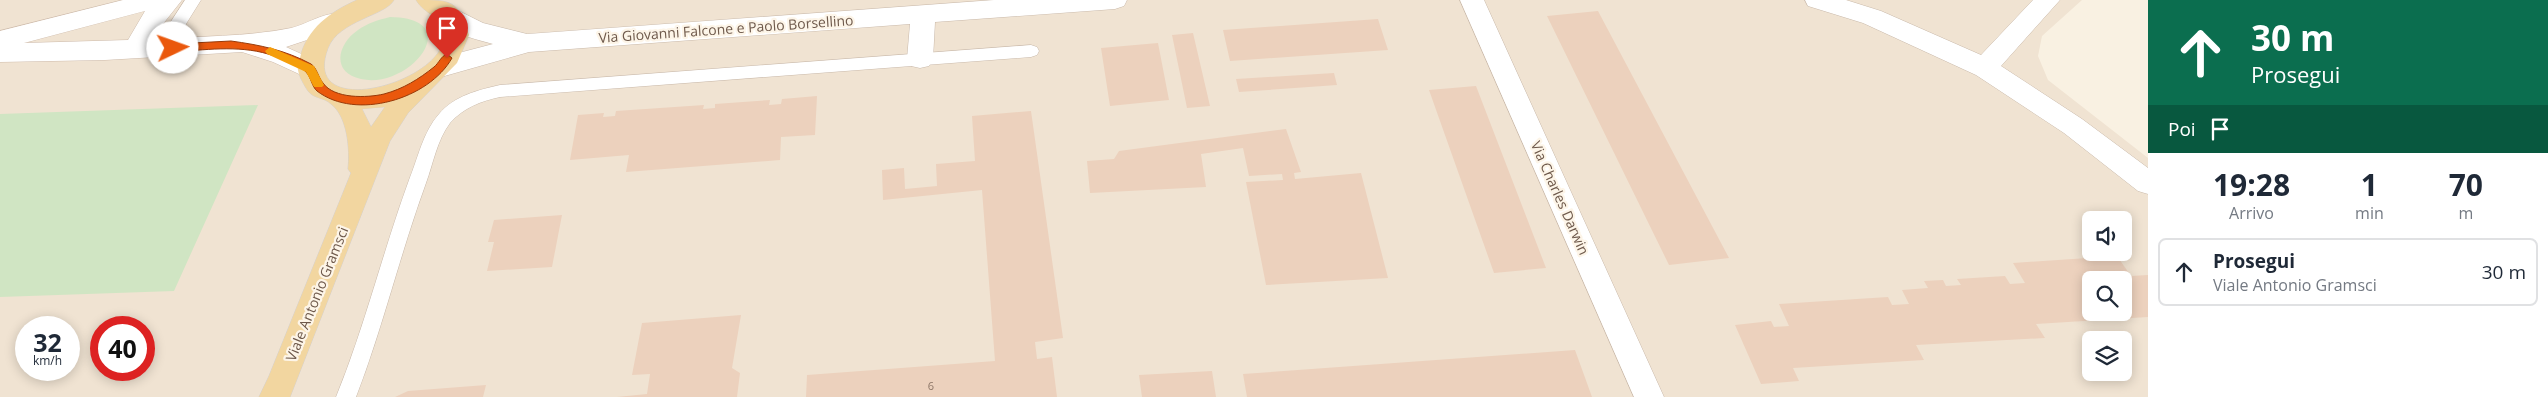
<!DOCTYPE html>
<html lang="it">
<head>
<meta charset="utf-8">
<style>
  body { margin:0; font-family:"Open Sans",sans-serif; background:#f6f6f7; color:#1f2937; height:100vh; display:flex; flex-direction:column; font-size:19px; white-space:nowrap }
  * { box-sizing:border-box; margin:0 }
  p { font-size:16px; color:#747a83 }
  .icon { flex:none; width:28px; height:28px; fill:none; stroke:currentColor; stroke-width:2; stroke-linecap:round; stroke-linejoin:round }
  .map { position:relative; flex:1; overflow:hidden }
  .details { display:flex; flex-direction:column; background:#fff; width:400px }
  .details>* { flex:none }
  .guide { background:#0b6e4f; color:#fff; overflow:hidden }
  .tools { position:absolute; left:2082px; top:211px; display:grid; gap:10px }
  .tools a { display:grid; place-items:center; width:50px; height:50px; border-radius:8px; background:#fff; box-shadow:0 2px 12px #0003; font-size:25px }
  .speed { position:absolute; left:15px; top:316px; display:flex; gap:10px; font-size:25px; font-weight:700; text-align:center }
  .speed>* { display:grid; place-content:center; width:65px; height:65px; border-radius:50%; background:#fff; box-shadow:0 2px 12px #0003; line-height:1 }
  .speed small { font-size:12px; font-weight:400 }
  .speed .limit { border:8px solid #d22; background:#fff; color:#111 }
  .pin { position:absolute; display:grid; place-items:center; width:42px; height:42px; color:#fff; margin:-51px -21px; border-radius:50% 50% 50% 0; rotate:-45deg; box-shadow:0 0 5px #0007 }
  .pin .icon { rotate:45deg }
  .me { position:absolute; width:55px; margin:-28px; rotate:87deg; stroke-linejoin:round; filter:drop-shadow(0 0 4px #0008) }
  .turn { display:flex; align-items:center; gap:18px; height:105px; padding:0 20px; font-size:22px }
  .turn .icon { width:65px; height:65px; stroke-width:2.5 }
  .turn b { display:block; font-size:35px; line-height:42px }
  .then { display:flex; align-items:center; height:48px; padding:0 20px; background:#0003; gap:10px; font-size:19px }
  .eta { display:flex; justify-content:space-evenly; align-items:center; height:85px; text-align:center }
  .eta b { font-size:30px; font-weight:700; line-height:35px }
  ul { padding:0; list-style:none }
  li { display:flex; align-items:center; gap:15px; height:68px; margin:0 10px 8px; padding:0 10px; border:2px solid #e0e1e3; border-radius:8px }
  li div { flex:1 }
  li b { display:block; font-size:19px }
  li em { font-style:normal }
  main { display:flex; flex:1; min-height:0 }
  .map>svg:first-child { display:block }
  .residential { fill:#f0e3d2; fill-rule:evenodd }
  .green { fill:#d0e5c3 }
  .building { fill:#ecd1bd; fill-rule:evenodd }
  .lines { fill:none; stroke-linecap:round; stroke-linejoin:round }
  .lane-casing { stroke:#c9b9aa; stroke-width:1 }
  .street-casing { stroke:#c9b9aa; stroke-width:1 }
  .secondary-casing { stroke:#cebbab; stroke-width:1 }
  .primary-casing { stroke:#d6d1cd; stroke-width:1 }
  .lane { fill:#fff; fill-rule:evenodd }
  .street { fill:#fff; fill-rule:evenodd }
  .secondary { fill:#fff; fill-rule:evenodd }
  .primary { fill:#f2d6a0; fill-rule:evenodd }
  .route { fill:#ea580c; stroke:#983908 }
  .slow { fill:#f59e0b }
  .labels { text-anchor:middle; stroke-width:4.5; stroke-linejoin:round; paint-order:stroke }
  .number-label { font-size:11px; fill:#8e7768 }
  .street-label { font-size:14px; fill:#6e594b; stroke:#fdf5e8 }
</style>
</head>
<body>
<main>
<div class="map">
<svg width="2148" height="397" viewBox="0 0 2148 397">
  <rect width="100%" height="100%" fill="#f9f1e2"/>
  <path class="residential" d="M0,0h2082l-40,36 -4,20 10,24 100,78v239h-2148zM2091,220h33v32h-33zM2091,280h33v32h-33zM26,328h43v42h-43zM101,328h43v42h-43zM2091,340h33v32h-33z"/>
  <path class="green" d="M390,17c78,1 19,73 -29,62 -30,-6 -24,-35 -3,-49 10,-7 20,-10 32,-13z
    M258,105l-84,186 -174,6v-183z"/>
  <path class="building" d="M1598,11l131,247 -60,7 -122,-249z
    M1378,19l10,31 -158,11 -7,-31z
    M1193,33l17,73 -23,2 -15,-73z
    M1158,43l11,57 -59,6 -9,-58z
    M1334,73l3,12 -98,7 -3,-13z
    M1476,86l70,182 -52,5 -65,-183z
    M817,96l-2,39 -34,2 -1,23 -154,12 3,-17 -59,5 8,-45 26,-2 -1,4 12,-1 1,-5 88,-6 -1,4 12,-1v-4l55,-4 -1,5 12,-1 1,-5z
    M1031,111l32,227 -28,4 2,17 15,-2 5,40h-251l1,-22 188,-14 -13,-171 -99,10 -1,-30 22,-2 1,21 32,-3 -1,-22 39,-3 -3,-45z
    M1286,129l15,43 -7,1 1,6 66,-6 27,105 -122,7 -20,-103 37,-2 -1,-6 -33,2 -6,-28 -42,6 5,33 -116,6 -3,-32 27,-2 5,-8z
    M562,215l-10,52 -65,4 7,-29h-6l6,-22z
    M2117,256l14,20 17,-1v42l-112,7 9,14 -129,7 8,15 -131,8 6,13 -38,3 -26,-59 36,-4 3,6 15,-1 -10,-22 109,-7 4,8 17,-1 -7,-14 26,-2 -4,-7 19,-1 3,6 15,-1 -4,-6 48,-3 5,8 15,-1 -12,-20zM2091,280h33v32h-33z
    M741,315l-9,53 8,5 -3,24h-120l30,-3 3,-20 -18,1 10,-52z
    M1575,350l17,47h-345l-4,-23z
    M1212,371l4,26h-74l-3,-22z
    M486,385l-3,12h-88l13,-6z"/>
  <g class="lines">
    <defs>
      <path id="lane" d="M185,0h16l-15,24 -7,28h-12l-2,-4 5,-25z
        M1031,45l6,2 2,4 -2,4 -6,2 -531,40c-19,4 -37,11 -50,26 -13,17 -17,41 -24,60 -26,71 -43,144 -70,214h-20c29,-71 47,-146 73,-217 9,-22 14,-48 30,-66 15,-18 39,-24 61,-29z"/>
      <path id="street" d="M994,0h133l-3,6 -9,3 -180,13 -2,37 -4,7 -9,2 -9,-2 -4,-7 3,-35 -381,28 -88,25 -9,-3 -4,-7 4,-7 61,-16c-18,-5 -43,-10 -52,-27l3,-6 9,-3 30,15 44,11z
        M1460,0h24l180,397h-30z
        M1805,0h41l35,11 100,44 52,-55h27l-59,66 81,53 66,49v26l-10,-3 -74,-58 -88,-58 -113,-52 -55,-17z"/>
      <path id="secondary" d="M123,0h59l-23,29 -6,10c46,-3 93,-2 138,-11 18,-4 36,-19 55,-13l3,6 -3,6 -60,20 33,15 4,7 -4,7 -9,3 -37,-17 -31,-10 -137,8 -105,2v-31zM145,11l-17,29 -104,3z"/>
      <path id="primary" d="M357,0h37c-9,16 -55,20 -66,48 -29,76 120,34 116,-14 -2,-18 -20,-20 -28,-34 36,0 42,0 53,35l-12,28 -49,50 -18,28 -100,256h-31l10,-21 82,-203 -3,-4c2,-19 0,-52 -17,-65 -7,-7 -17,-5 -23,-13 -4,-6 -9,-15 -10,-21 -1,-3 1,-8 2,-12 7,-30 30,-46 57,-58zM385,107l-14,20 -9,-18z"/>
    </defs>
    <use href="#lane" class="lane-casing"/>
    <use href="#street" class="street-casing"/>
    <use href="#secondary" class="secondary-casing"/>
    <use href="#primary" class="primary-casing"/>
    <use href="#lane" class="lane"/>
    <use href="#street" class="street"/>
    <use href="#secondary" class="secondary"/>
    <use href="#primary" class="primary"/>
  </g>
  <path class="route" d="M231,41c29,4 54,9 80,23 6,4 7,13 12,19 11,16 44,15 61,11 19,-5 35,-15 50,-27 5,-4 7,-11 13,-13l5,4c-23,41 -96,63 -135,33 -5,-4 -6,-14 -11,-19 -8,-9 -27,-15 -38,-18 -30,-9 -64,-4 -95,-2l-5,-4 5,-4z"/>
  <path class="slow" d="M270,47l44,19 10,19 -2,2h-8l-8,-15 -39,-18 -2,-3z"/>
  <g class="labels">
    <g class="number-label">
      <text x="931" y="390">6</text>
    </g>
    <g class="street-label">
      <text transform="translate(726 29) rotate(-4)" y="5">Via Giovanni Falcone e Paolo Borsellino</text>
      <text transform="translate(1560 198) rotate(66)" y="5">Via Charles Darwin</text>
      <text transform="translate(317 294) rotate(-68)" y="5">Viale Antonio Gramsci</text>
    </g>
  </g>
</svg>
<div class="tools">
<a><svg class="icon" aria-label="sound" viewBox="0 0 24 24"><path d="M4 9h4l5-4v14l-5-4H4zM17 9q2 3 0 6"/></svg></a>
<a><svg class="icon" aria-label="search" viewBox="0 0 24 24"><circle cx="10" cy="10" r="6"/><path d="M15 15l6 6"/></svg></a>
<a><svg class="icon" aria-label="layers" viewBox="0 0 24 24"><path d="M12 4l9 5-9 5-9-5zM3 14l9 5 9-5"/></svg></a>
</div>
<div class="speed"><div>32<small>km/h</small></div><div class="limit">40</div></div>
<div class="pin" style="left:447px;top:58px;background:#d93025"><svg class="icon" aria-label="arrive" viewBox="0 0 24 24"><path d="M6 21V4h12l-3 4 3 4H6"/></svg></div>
<svg class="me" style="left:173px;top:48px" viewBox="-20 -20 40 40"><circle r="19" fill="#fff"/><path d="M0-13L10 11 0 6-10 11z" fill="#ea580c"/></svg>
</div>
<section class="details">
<div class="guide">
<div class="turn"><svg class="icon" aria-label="ahead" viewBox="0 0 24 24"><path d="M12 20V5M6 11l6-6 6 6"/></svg><div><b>30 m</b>Prosegui</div></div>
<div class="then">Poi<svg class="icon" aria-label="arrive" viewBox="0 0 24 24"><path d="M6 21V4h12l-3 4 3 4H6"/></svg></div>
</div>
<div class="eta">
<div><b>19:28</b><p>Arrivo</p></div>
<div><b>1</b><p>min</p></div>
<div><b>70</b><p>m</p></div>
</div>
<ul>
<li><svg class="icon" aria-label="ahead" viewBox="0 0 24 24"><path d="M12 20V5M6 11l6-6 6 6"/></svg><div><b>Prosegui</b><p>Viale Antonio Gramsci</p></div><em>30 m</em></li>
</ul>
</section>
</main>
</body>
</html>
